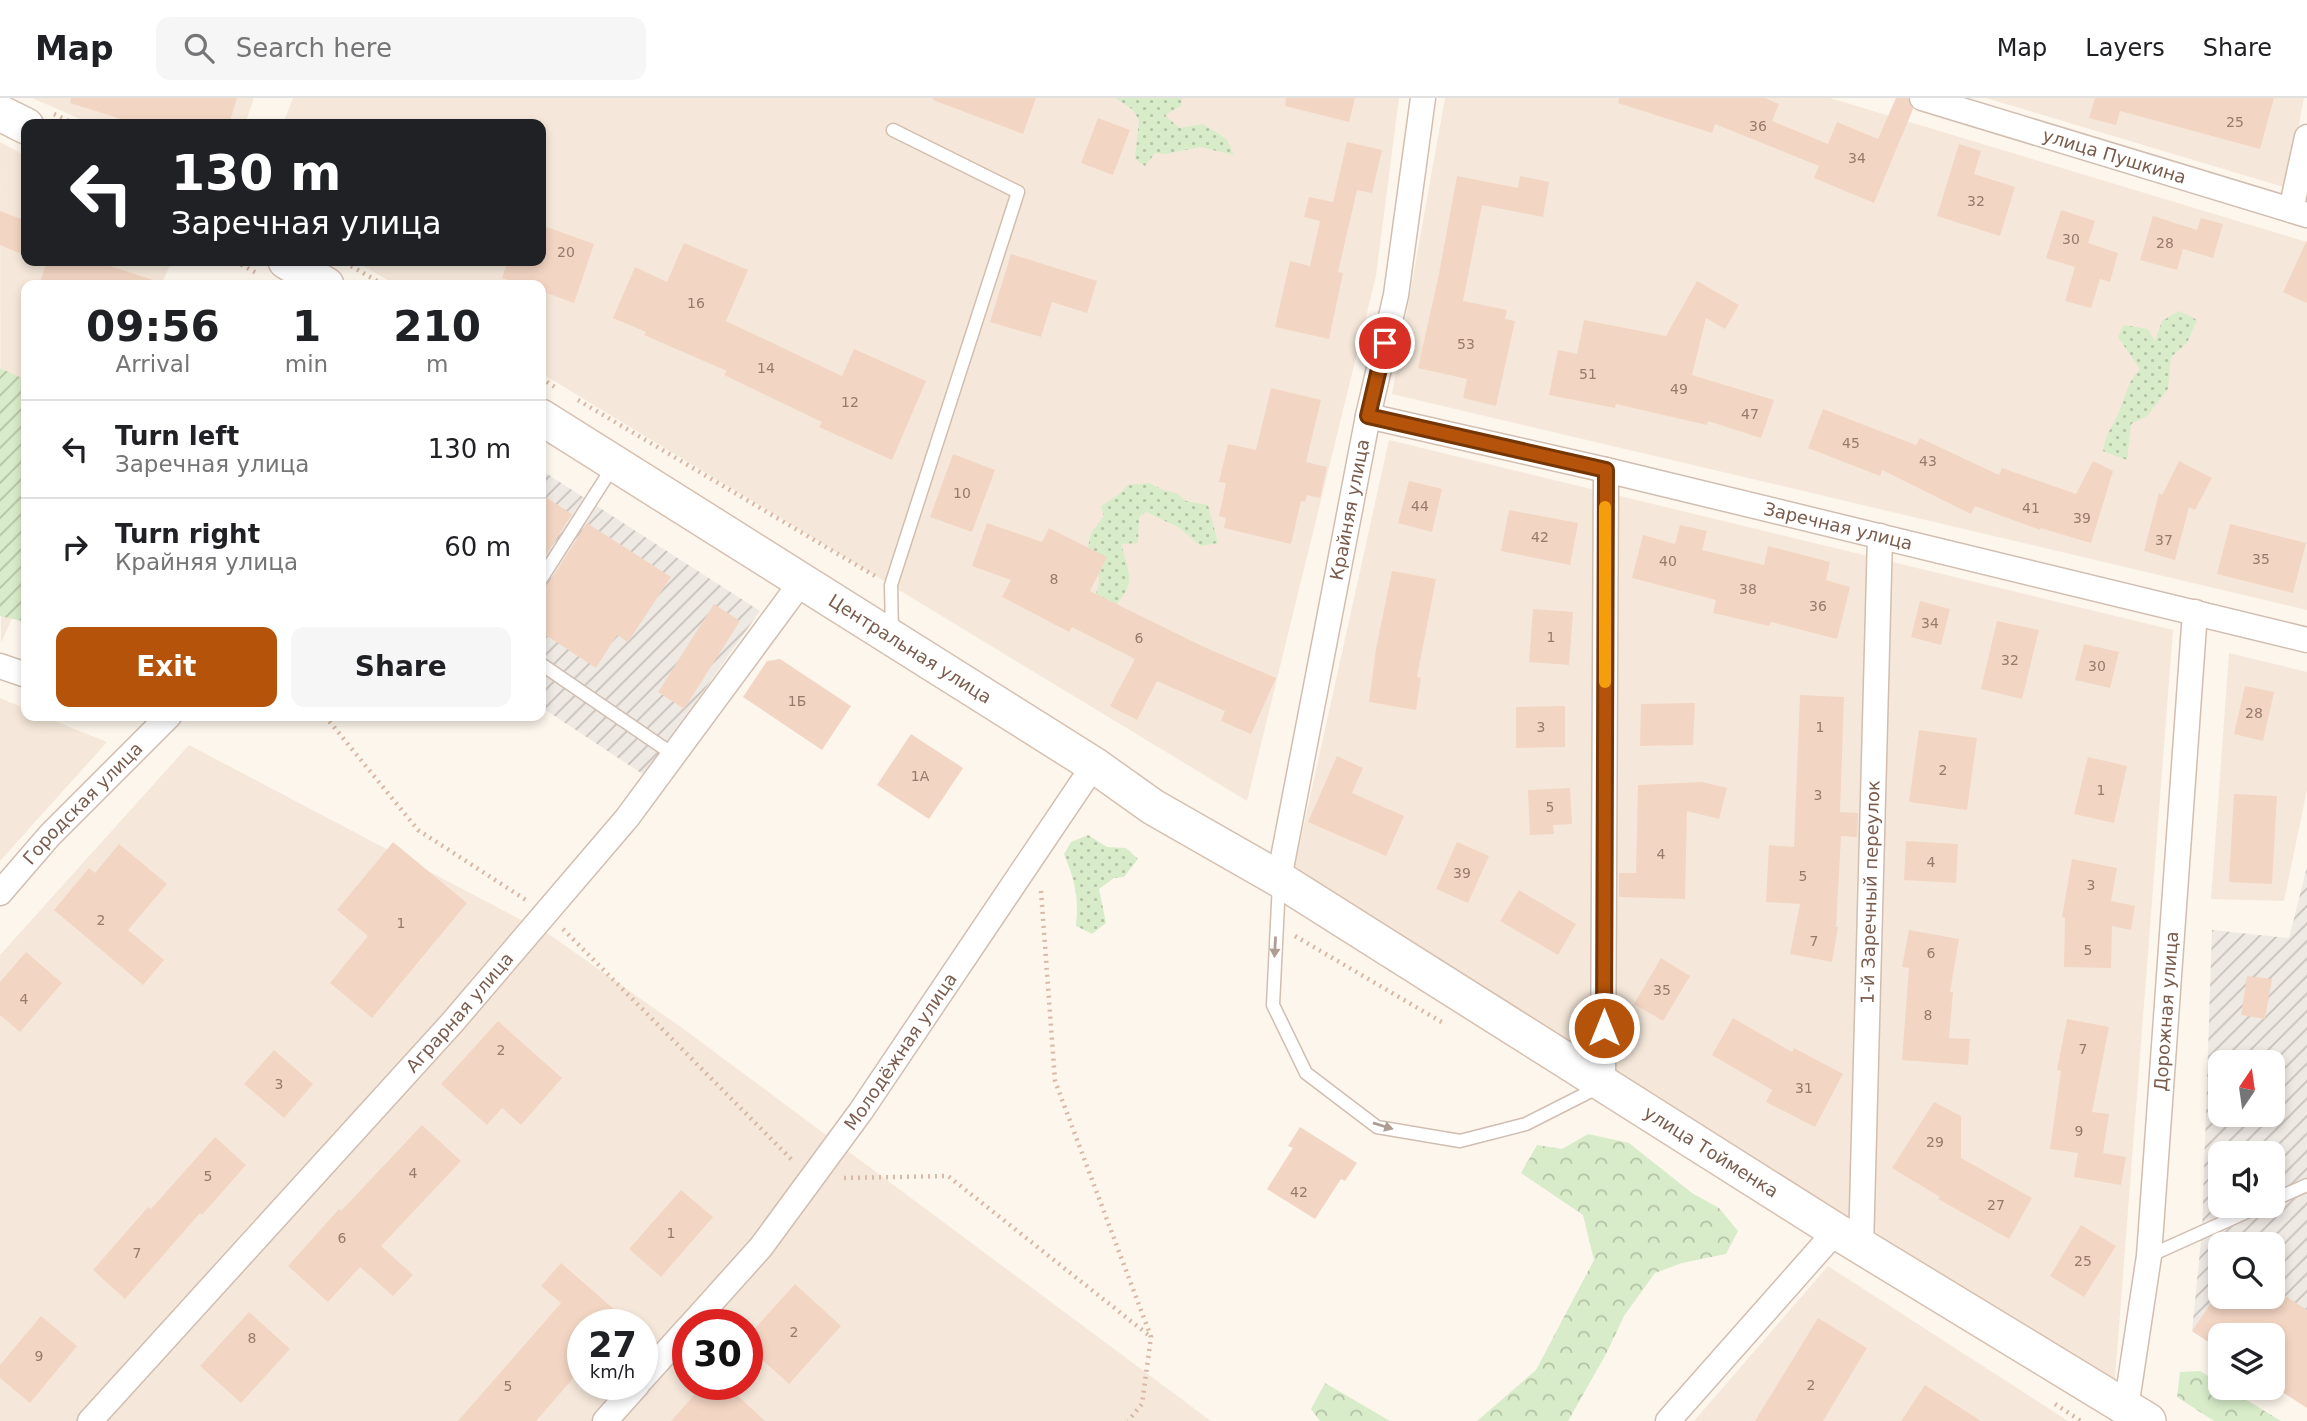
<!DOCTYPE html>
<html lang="en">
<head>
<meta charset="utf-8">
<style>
  body { margin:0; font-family:"DejaVu Sans",sans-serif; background:#f6f6f6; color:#202124; height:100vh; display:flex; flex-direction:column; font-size:26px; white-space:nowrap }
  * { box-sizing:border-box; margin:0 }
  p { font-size:23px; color:#757577 }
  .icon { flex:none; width:38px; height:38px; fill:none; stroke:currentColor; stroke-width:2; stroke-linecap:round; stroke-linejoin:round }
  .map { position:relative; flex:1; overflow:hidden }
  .sheet { position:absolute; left:21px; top:182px; width:525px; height:441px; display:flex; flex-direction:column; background:#fff; border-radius:14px; box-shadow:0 4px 10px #0003 }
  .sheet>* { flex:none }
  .top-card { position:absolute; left:21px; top:21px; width:525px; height:147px; border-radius:14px; box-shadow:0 4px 10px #0003; background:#202124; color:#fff; overflow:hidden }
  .needle { width:46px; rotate:13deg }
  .buttons { position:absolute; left:2208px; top:952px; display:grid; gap:14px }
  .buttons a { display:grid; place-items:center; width:77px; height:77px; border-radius:14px; background:#fff; box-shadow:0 4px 10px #0003; font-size:35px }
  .speed { position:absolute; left:567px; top:1211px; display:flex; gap:14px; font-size:35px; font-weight:700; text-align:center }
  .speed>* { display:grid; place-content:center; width:91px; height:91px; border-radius:50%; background:#fff; box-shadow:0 4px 10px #0003; line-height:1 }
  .speed small { font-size:18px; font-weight:400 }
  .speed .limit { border:10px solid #d22; background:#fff; color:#111 }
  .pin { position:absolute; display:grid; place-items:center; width:60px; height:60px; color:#fff; margin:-30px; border:4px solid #fff; border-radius:50%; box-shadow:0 2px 7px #0007 }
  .me { position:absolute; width:77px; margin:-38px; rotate:0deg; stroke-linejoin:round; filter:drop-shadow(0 0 5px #0008) }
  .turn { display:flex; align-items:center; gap:24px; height:147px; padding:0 35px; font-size:32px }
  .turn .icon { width:91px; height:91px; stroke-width:2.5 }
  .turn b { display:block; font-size:49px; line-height:60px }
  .eta { display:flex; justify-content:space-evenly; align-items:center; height:119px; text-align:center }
  .eta b { font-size:42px; font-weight:600; line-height:49px }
  .cta { display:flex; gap:14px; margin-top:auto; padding:14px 35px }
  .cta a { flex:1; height:80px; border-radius:14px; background:#b45309; color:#fff; font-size:28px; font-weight:600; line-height:80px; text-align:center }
  .cta a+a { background:#f6f6f6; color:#202124 }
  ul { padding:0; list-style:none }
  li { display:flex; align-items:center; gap:21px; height:98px; padding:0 35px; border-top:2px solid #e0e0e0 }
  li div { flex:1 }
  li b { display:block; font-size:26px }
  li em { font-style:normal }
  header { display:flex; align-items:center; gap:42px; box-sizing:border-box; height:98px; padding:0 35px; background:#fff; border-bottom:2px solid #e0e0e0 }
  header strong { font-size:33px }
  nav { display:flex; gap:38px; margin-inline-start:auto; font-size:24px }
  .search { width:490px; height:63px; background:#f6f6f6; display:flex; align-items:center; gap:18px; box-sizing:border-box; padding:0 24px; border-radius:14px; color:#757577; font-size:26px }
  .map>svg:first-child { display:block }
  .residential { fill:#f5e8da; fill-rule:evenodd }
  .industrial { fill:url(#industrial-furrows); fill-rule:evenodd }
  .grass { fill:url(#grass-dots) }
  .forest { fill:url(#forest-crowns) }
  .garden { fill:url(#garden-furrows) }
  .building { fill:#f3d5c3 }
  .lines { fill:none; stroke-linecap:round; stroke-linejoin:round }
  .lane-casing { stroke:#d1beb0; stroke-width:15 }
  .street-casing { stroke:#d1beb0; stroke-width:27 }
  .secondary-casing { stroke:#d6c0b0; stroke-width:38 }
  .path { stroke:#d9b8a5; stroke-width:4.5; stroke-dasharray:2 5; stroke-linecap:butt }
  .lane { stroke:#fff; stroke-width:12 }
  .street { stroke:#fff; stroke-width:24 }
  .secondary { stroke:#fff; stroke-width:35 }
  .oneway { fill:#af9d94 }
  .route-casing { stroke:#753606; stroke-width:18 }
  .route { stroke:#b45309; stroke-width:12 }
  .slow { stroke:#f59e0b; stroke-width:12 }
  .labels { text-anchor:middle; stroke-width:5; stroke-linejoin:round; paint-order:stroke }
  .number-label { font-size:14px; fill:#987a6a }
  .street-label { font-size:18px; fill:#7a5c4d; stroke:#fffaf3 }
</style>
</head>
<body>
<header>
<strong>Map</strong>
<div class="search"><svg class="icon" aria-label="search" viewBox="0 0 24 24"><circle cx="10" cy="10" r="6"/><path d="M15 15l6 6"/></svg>Search here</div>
<nav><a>Map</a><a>Layers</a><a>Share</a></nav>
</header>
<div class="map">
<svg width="2307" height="1323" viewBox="0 0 2307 1323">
  <defs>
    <pattern id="industrial-furrows" width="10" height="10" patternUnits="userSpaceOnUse" patternTransform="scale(1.75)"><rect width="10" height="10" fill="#efe9e4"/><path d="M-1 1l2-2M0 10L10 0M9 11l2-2" fill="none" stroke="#c7c0bb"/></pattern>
    <pattern id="grass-dots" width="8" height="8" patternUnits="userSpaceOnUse" patternTransform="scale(1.75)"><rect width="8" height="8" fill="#d8ecc9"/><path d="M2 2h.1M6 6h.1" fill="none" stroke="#b4c2a5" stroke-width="1.8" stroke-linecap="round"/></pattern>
    <pattern id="forest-crowns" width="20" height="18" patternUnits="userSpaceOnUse" patternTransform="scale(1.75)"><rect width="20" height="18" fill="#d8ecc9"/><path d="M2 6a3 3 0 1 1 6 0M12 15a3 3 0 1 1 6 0" fill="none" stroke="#b4c2a5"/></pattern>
    <pattern id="garden-furrows" width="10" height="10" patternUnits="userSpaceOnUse" patternTransform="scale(1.75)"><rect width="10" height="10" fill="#d8ecc9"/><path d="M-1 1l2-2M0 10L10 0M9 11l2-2" fill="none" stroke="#b4c2a5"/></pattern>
  </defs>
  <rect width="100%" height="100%" fill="#fdf6ec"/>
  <path class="residential" d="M32,0h222l-9,26h-153z
    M293,0h1106l-23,178 -129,525 -706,-428v-88h-145l-41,-24h186v-137h-258z
    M1445,0h385l477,144v368l-915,-216z
    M1986,0h318l-17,90z
    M0,44l26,14v105h146l-11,24h-135v302l-25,56z
    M1389,342l784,190 -59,762 -823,-509z
    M2229,555l78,19v118l-23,111 -73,-2z
    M0,600l26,11v7h16l65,26 -107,119z
    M189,647l361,190 135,95 526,391h-1211v-466zM583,1227h59v59h-59zM688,1227h59v59h-59z
    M1828,1168l240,155h-374z"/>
  <path class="industrial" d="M541,372l219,141 -116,164 -103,-68z
    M2307,769v541l-34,-73h-52v15l-29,-19 10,-100 10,-301 77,8zM2221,964h52v53h-52zM2221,1055h52v53h-52zM2221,1146h52v53h-52z"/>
  <path class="grass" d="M1115,0h67l-1,8 -16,9 14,13 24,-4 24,15 7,16 -34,-8 -34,7 -11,-1 -10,13 -10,-7 4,-39 -7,-11z
    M2179,213l18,9 -10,23 -16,14 -3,32 -21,27 -16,8 -4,36 -24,-9c3,-20 11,-25 17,-42 8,-19 6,-24 20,-40l-22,-32 6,-12 24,4 7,12 7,-20z
    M1149,385l14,7 13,3 10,8 22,4 10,38 -17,3 -23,-19 -32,-15 -7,5 -1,26 -17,1c12,40 14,42 -17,73l-14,-12c13,-23 12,-31 -3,-53l4,-19 13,-17 -3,-10 17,-11 10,-10z
    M1088,737l19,12 19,1 12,11 -14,18 -10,1 -15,11 7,34 -14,11 -16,-8c3,-30 -1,-45 -12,-72l7,-12z"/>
  <path class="forest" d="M1588,1036l41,9 63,50 27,15 19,23 -12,23 -44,9 -27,10 -31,43 -18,38 -38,67h-91l59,-51 58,-110 -11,-45 -62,-42 16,-28 25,4z
    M2200,1273l21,13v4h6l54,33h-67l-37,-24 3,-25z
    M1325,1285l65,38h-70l-9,-12z"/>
  <path class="garden" d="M0,270l26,12v242l-26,-6z"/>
  <path class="building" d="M71,0h166l-8,26h-92l-67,-21z
    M933,0h103l-13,36 -90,-34z
    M1286,0h69l-6,24 -64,-16z
    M1619,0h146l14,6 -7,17 56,23 9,-22 41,17 18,-41h12l5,11 -39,94 -60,-25 5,-12 -104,-42 -3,9 -94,-30z
    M2095,0h179l-14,51 -140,-38 -4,14 -27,-7z
    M1098,20l32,12 -17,45 -32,-12z
    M1347,44l35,8 -10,43 -15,-3 -19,82 5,1 -14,66 -54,-12 15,-66 20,5 10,-45 -16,-4 5,-20 24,5z
    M1959,46l22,7 -7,23 41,13 -15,49 -63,-20z
    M1457,78l61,12 2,-12 29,6 -6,35 -61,-12 -19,96 44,9 -2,9 10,2 -19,85 -33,-8 4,-19 -49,-11 21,-94z
    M2061,112l34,11 -7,22 30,10 -8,29 -10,-3 -9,29 -26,-7 10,-34 -29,-9z
    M0,113l26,10v35l-26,-11z
    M2153,118l44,14 4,-12 22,6 -10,34 -30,-9 -6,21 -37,-10z
    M541,127l53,19 -20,59 -33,-12v-6h-17l-22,-7 6,-17h33z
    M2307,142v63l-24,-11z
    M684,145l64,27 -22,51 116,55 12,-27 72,32 -34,79 -73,-33 3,-5 -98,-47 3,-4 -83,-36 2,-3 -33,-14 22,-51 32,15z
    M1011,156l86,27 -10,32 -35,-11 -11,35 -51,-15z
    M47,163h48l61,20 -1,4h-116z
    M1697,183l42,24 -14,24 -19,-11 -14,57 82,25 -13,38 -53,-17 -1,4 -91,-21 -1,4 -66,-13 9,-45 19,4 7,-34 82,16z
    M1271,290l50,12 -15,62 21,5 -7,31 -13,-3 -2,7 -4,-1 -10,43 -67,-16 2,-10 -7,-2 7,-33 -7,-1 9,-38 28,6z
    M1823,311l93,36 4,-7 79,37 3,-7 74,26 17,-33 20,10 -22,72 -51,-15v2l-65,-24 -4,8 -89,-44 -2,6 -72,-28z
    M953,356l42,16 -23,62 -42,-15z
    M2179,363l33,17 -17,32 -6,-3 -14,53 -31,-9 15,-58 3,2z
    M1409,383l33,8 -10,43 -34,-9z
    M541,396l31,20 -31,49z
    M1509,412l69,13 -8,42 -69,-14z
    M587,425l84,54 -43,65 -11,-7 -21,33 -55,-36v-44l7,-4z
    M987,425l55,19 7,-14 58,29 -17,34 114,56 72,31 -25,56 -30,-13 4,-10 -68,-30 -20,39 -27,-14 25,-47 -63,-32 -3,5 -67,-35 9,-17 -39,-14z
    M2230,426l76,19 -13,50 -76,-19z
    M1680,427l27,6 -5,19 62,15 4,-19 62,16 -4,18 24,7 -13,52 -66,-17 -2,4 -56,-13 3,-13 -84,-22 11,-43 32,9z
    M1392,473l44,8 -19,98 4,1 -5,32 -47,-8 7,-53z
    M1920,503l30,8 -9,36 -30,-8z
    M714,506l26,17 -56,88 -26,-17z
    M1533,511l40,3 -4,53 -40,-3z
    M1997,523l42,9 -17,69 -41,-10z
    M2084,546l35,8 -9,36 -35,-8z
    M780,561l71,47 -29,44 -79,-53 24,-36z
    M2245,588l29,6 -11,49 -29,-7z
    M1800,597l44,2 -4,115 18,1 -1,24 -16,-1 -5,91h2l-6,35 -42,-8 10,-50 -34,-2 3,-57 25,2z
    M1695,605l-2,42 -53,1 1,-42z
    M1565,608v41l-49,1v-41z
    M1919,632l58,8 -10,72 -58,-8z
    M911,636l52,34 -34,51 -52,-34z
    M1337,658l26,12 -11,25 52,23 -18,40 -78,-34z
    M2088,659l39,9 -13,57 -40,-9z
    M1702,684l25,6 -8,31 -32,-8 -2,88 -66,-2v-24h17l2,-88z
    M1570,690l2,36 -19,1 1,9 -24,1 -2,-45z
    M2234,696l43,2 -5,88 -43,-2z
    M1906,743l52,3 -2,39 -52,-3z
    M393,744l74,61 -95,115 -42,-35 38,-47 -31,-26z
    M1457,744l32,14 -21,47 -32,-14z
    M119,746l48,40 -39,46 36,30 -21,25 -89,-75 35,-42 6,5z
    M2072,761l45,9 -6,33 24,5 -4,24 -19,-4 -1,42 -47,-1 1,-49 -3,-1z
    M1519,792l57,34 -18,31 -58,-34z
    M1909,832l50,9 -9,53h3l-4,46 21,1 -2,26 -66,-5 7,-92 -7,-1z
    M26,854l36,31 -42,49 -20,-17v-33z
    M1661,860l29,18 -27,45 -29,-17z
    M2247,878l25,3 -7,40 -24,-4z
    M1733,920l59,34 2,-4 49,26 -28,53 -49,-25 6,-12 -60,-35z
    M2067,921l42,8 -17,85 17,2 -6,39 23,4 -5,28 -47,-8 4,-24 -28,-4 11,-78 -4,-1z
    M498,923l64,57 -41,47 -19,-17 -15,17 -46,-41z
    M274,952l39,34 -29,34 -40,-34z
    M1934,1004l27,14v42l71,40 -23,41 -71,-40 2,-2 -48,-29z
    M422,1027l39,36 -80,85 32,29 -20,21 -33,-29 -32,35 -40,-36 51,-57 2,2z
    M1300,1029l57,36 -12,18 -4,-2 -26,40 -48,-30 26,-41 -5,-2z
    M215,1039l31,28 -44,50 -2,-2 -75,86 -32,-29 55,-63 3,2z
    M681,1092l32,27 -52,60 -32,-28z
    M2081,1127l35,21 -32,51 -34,-21z
    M561,1165l71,62h-49v42l-47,54h-78l103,-118 -20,-17z
    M795,1186l46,42 -52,58 -42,-38v-9z
    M2215,1199h72l20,13v98l-34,-22v-51h-52v15l-29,-19z
    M249,1214l41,37 -49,54 -41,-37z
    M41,1218l36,30 -47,57 -30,-25v-13z
    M1818,1220l49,30 -44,73h-68z
    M704,1286h21l40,37h-94z
    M1925,1287l56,36h-80z"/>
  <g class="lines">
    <defs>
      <path id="lane" d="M541,481l73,-114
        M892,536l-1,-49 127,-393 -125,-62
        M541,566l133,91
        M1279,785l-6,122 33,68 71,54 83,14 66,-17 73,-37
        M2273,1102l34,-15
        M2149,1158l111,-50"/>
      <g id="street">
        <path id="s1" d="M1922,0l385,117"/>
        <path d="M2291,112l16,-73"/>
        <path id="s2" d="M1368,318l238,54 701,170"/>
        <path d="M0,568l26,9"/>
        <path id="s3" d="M1279,781l89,-463 28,-121 27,-197"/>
        <path id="s4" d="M0,795l50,-58 119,-119"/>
        <path d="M1603,986l3,-614"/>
        <path id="s5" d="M1861,1149l19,-711"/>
        <path id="s6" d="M691,1227l70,-78 100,-136 233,-346"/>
        <path d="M642,1281l46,-51"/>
        <path id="s7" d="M2126,1310l23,-152 46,-644"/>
        <path id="s8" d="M90,1323l361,-397 176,-206 175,-237"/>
        <path d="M605,1323l33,-37"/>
        <path d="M1668,1323l168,-190"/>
      </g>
      <g id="secondary">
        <path d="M0,15l26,13"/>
        <path d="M286,163l40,24"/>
        <path id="s9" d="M541,319l553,348 59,42 126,72 557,352 312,190"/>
      </g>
    </defs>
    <use href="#lane" class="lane-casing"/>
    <use href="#street" class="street-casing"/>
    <use href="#secondary" class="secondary-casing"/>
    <path class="path" d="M54,16l21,10
      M235,163l23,13
      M351,168l33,19
      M541,280l17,11
      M578,302l297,176
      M325,618l93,114 108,70
      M1041,793l14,190 96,256 -9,67 -14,17
      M563,831l230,232
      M1295,838l150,88
      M844,1080l104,-2 203,161
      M2055,1306l26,17"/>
    <use href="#lane" class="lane"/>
    <use href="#street" class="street"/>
    <use href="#secondary" class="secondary"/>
  </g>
  <defs><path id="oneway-solid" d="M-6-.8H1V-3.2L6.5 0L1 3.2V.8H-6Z" transform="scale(1.75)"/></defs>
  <g class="oneway">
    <use href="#oneway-solid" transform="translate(1275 849) rotate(93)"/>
    <use href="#oneway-solid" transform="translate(1383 1028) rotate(17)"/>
  </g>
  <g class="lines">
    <defs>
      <path id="route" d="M1385,245l-17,73 238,54 -2,558"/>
    </defs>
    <use href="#route" class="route-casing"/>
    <use href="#route" class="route"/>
    <path class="slow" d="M1605,584v-175"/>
  </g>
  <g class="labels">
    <g class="number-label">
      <text x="2235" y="29">25</text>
      <text x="1758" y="33">36</text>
      <text x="1857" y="65">34</text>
      <text x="1976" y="108">32</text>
      <text x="2071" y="146">30</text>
      <text x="2165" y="150">28</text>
      <text x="566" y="159">20</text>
      <text x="696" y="210">16</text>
      <text x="1466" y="251">53</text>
      <text x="766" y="275">14</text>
      <text x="1588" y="281">51</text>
      <text x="1679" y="296">49</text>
      <text x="850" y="309">12</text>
      <text x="1750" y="321">47</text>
      <text x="1851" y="350">45</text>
      <text x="1928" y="368">43</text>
      <text x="962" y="400">10</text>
      <text x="1420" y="413">44</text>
      <text x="2031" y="415">41</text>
      <text x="2082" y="425">39</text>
      <text x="1540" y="444">42</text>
      <text x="2164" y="447">37</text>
      <text x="2261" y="466">35</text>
      <text x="1668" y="468">40</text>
      <text x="1054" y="486">8</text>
      <text x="1748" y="496">38</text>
      <text x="1818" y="513">36</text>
      <text x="1930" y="530">34</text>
      <text x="1551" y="544">1</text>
      <text x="1139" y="545">6</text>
      <text x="2010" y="567">32</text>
      <text x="2097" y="573">30</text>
      <text x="797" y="608">1Б</text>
      <text x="2254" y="620">28</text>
      <text x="1541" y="634">3</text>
      <text x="1820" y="634">1</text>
      <text x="1943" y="677">2</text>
      <text x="920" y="683">1А</text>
      <text x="2101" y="697">1</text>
      <text x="1818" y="702">3</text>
      <text x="1550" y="714">5</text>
      <text x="1661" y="761">4</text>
      <text x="1931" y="769">4</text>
      <text x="1462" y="780">39</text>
      <text x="1803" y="783">5</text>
      <text x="2091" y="792">3</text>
      <text x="101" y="827">2</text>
      <text x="401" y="830">1</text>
      <text x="1814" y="848">7</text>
      <text x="2088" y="857">5</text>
      <text x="1931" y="860">6</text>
      <text x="1662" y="897">35</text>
      <text x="24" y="906">4</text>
      <text x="1928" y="922">8</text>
      <text x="2083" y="956">7</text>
      <text x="501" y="957">2</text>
      <text x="279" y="991">3</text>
      <text x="1804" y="995">31</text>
      <text x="2079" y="1038">9</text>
      <text x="1935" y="1049">29</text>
      <text x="413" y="1080">4</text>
      <text x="208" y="1083">5</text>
      <text x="1299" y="1099">42</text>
      <text x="1996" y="1112">27</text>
      <text x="671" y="1140">1</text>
      <text x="342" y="1145">6</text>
      <text x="137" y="1160">7</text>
      <text x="2083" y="1168">25</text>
      <text x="794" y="1239">2</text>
      <text x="252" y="1245">8</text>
      <text x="39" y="1263">9</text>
      <text x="1811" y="1292">2</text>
      <text x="508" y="1293">5</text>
    </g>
    <g class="street-label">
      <text dy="6" stroke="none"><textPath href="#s1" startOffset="201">улица Пушкина</textPath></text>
      <text dy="6" stroke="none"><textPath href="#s3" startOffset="376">Крайняя улица</textPath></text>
      <text dy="6" stroke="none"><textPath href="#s2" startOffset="483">Заречная улица</textPath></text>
      <text dy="6" stroke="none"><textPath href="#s9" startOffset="436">Центральная улица</textPath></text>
      <text dy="6" stroke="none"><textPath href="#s4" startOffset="122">Городская улица</textPath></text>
      <text dy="6" stroke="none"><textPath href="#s5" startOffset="355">1-й Заречный переулок</textPath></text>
      <text dy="6" stroke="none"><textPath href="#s7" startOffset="399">Дорожная улица</textPath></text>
      <text dy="6" stroke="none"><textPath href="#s8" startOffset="551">Аграрная улица</textPath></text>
      <text dy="6" stroke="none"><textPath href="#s6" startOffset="345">Молодёжная улица</textPath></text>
      <text dy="6" stroke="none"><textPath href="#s9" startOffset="1382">улица Тойменка</textPath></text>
    </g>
  </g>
</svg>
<div class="buttons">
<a><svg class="needle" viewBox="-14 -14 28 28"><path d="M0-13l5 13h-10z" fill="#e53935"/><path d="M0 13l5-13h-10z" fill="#757577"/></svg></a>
<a><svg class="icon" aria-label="sound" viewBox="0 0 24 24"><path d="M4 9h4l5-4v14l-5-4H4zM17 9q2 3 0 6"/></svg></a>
<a><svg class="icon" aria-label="search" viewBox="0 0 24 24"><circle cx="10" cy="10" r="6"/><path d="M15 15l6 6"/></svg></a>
<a><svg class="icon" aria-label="layers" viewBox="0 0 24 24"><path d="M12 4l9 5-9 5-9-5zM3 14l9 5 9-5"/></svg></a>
</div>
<div class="speed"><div>27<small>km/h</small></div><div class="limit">30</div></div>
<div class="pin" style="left:1385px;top:245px;background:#d93025"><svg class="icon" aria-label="arrive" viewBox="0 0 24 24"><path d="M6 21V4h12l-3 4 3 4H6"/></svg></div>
<svg class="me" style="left:1604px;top:930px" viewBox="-20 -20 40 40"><circle r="17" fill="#b45309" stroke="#fff" stroke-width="3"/><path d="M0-11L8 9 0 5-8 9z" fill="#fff"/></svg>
<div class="top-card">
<div class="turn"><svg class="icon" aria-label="left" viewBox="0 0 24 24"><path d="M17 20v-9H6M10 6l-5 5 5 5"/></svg><div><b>130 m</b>Заречная улица</div></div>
</div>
<section class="sheet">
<div class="eta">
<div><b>09:56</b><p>Arrival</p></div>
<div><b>1</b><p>min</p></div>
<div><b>210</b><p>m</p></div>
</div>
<ul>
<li><svg class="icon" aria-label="left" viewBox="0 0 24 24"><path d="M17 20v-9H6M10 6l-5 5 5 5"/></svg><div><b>Turn left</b><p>Заречная улица</p></div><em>130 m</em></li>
<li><svg class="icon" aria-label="right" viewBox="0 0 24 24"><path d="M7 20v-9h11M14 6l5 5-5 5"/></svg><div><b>Turn right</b><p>Крайняя улица</p></div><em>60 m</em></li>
</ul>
<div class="cta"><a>Exit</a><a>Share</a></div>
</section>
</div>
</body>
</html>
